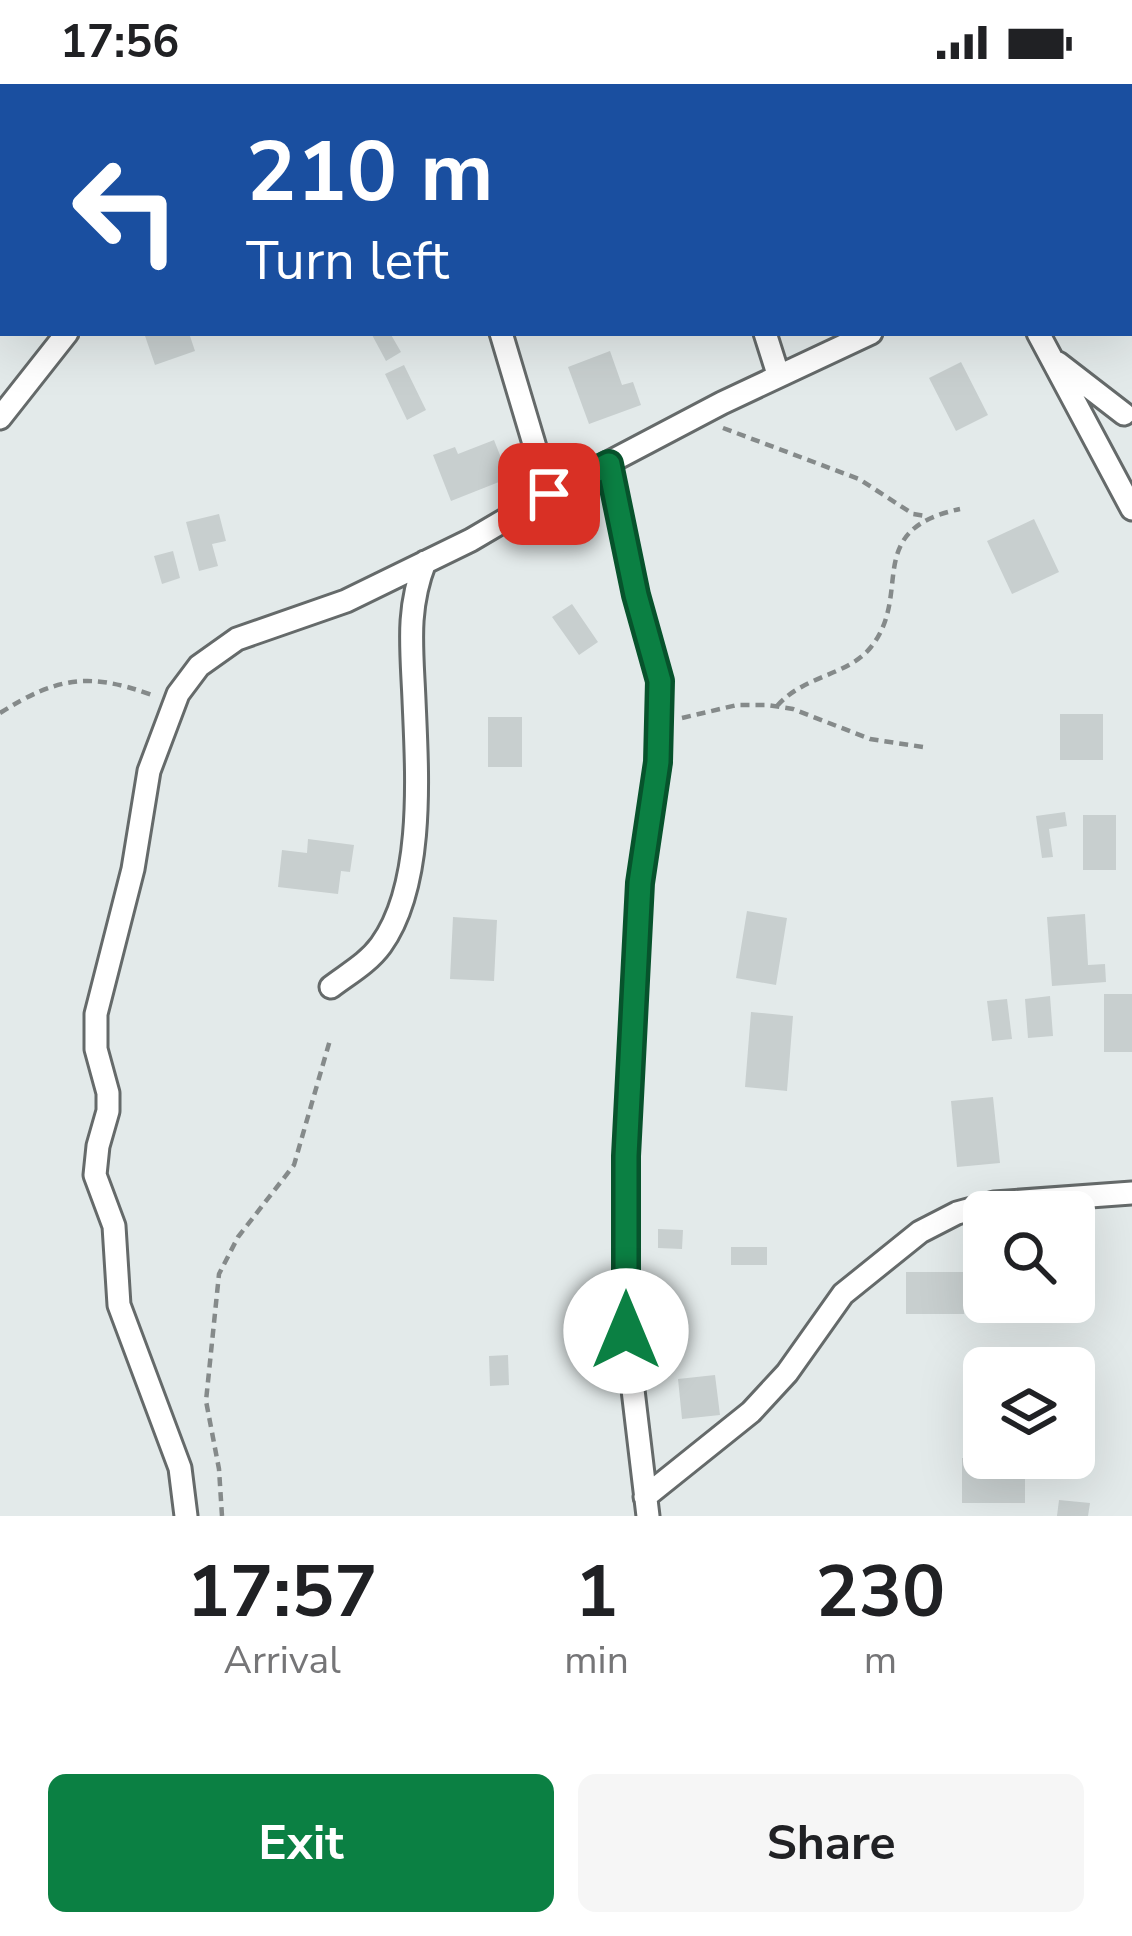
<!DOCTYPE html>
<html lang="en">
<head>
<meta charset="utf-8">
<style>
  body { margin:0; font-family:"Nunito Sans",sans-serif; background:#f6f6f6; color:#202124; height:100vh; display:flex; flex-direction:column; font-size:45px; white-space:nowrap }
  * { box-sizing:border-box; margin:0 }
  p { font-size:39px; color:#757577 }
  .icon { flex:none; width:66px; height:66px; fill:none; stroke:currentColor; stroke-width:2; stroke-linecap:round; stroke-linejoin:round }
  .map { position:relative; height:1432px; overflow:hidden }
  .side { display:flex; flex-direction:column; background:#fff; flex:1 }
  .side>* { flex:none }
  .banner { position:absolute; left:0px; top:0px; width:1134px; height:252px; box-shadow:0 12px 48px #0002; background:#1a4fa0; color:#fff; overflow:hidden }
  .tools { position:absolute; left:963px; top:1107px; display:grid; gap:24px }
  .tools a { display:grid; place-items:center; width:132px; height:132px; border-radius:18px; background:#fff; box-shadow:0 12px 48px #0002; font-size:60px }
  .pin { position:absolute; display:grid; place-items:center; width:102px; height:102px; color:#fff; margin:-51px; border-radius:24px; box-shadow:0 6px 18px #0006 }
  .me { position:absolute; width:132px; margin:-66px; rotate:0deg; stroke-linejoin:round; filter:drop-shadow(0 0 9px #0008) }
  .turn { display:flex; align-items:center; gap:42px; height:252px; padding:0 48px; font-size:54px }
  .turn .icon { width:156px; height:156px; stroke-width:2.5 }
  .turn b { display:block; font-size:84px; line-height:102px }
  .eta { display:flex; justify-content:space-evenly; align-items:center; height:204px; text-align:center }
  .eta b { font-size:72px; font-weight:700; line-height:84px }
  .cta { display:flex; gap:24px; margin-top:auto; padding:24px 48px }
  .cta a { flex:1; height:138px; border-radius:18px; background:#0b8043; color:#fff; font-size:48px; font-weight:700; line-height:138px; text-align:center }
  .cta a+a { background:#f6f6f6; color:#202124 }
  .status { display:flex; justify-content:space-between; align-items:center; height:84px; padding:0 60px; background:#fff; direction:ltr }
  .status svg { height:33px; fill:currentColor }
  .map>svg:first-child { display:block }
  .building { fill:#c8cfcf }
  .lines { fill:none; stroke-linecap:round; stroke-linejoin:round }
  .street-casing { stroke:#656a6a; stroke-width:27 }
  .path { stroke:#858a8a; stroke-width:4.5; stroke-dasharray:9 6; stroke-linecap:butt }
  .street { stroke:#fff; stroke-width:21 }
  .route-casing { stroke:#07532c; stroke-width:30 }
  .route { stroke:#0b8043; stroke-width:21 }
</style>
</head>
<body>
<div class="status"><b>17:56</b><svg viewBox="0 0 49 12"><path d="M0 12V9h3v3zM5 12V6h3v6zM10 12V3h3v9zM15 12V0h3v12zM26 1h20v11H26zM47 4h2v5h-2z"/></svg></div>
<div class="map">
<svg width="1132" height="1432" viewBox="0 0 1132 1432">
  <rect width="100%" height="100%" fill="#e3eaea"/>
  <path class="building" d="M144,249h45l6,18 -40,14z
    M371,249h19l11,19 -15,9z
    M610,267l12,34 11,-3 8,23 -52,19 -21,-57z
    M961,278l27,53 -32,16 -27,-53z
    M404,281l22,45 -19,10 -22,-46z
    M494,356l15,38 -58,23 -18,-46 22,-8 3,7z
    M219,430l7,27 -14,3 6,22 -19,5 -13,-49z
    M1034,435l25,53 -47,22 -25,-53z
    M173,467l7,27 -18,6 -8,-28z
    M572,520l26,38 -19,13 -27,-38z
    M1060,630h43v46h-43z
    M488,633h34v50h-34z
    M1065,728l2,14 -18,3 4,28 -11,1 -6,-42z
    M1083,731h33v55h-33z
    M308,755l46,6 -4,27 -9,-1 -3,23 -60,-7 4,-37 25,3z
    M747,827l40,7 -11,67 -40,-7z
    M1085,830l3,51 17,-1 1,18 -54,4 -5,-69z
    M453,833l44,3 -3,61 -44,-2z
    M1104,910h28v58h-28z
    M1050,912l3,40 -25,2 -3,-39z
    M1007,915l5,40 -20,2 -5,-40z
    M751,928l42,4 -6,75 -42,-4z
    M993,1013l7,66 -43,4 -6,-66z
    M658,1145l25,1 -1,19 -24,-1z
    M731,1163h36v18h-36z
    M906,1188h58v42h-58z
    M508,1271l1,30 -19,1 -1,-30z
    M715,1291l5,40 -38,4 -4,-40z
    M962,1374h63v45h-63z
    M1059,1416l31,3 -2,13h-31z"/>
  <g class="lines">
    <defs>
      <path id="street" d="M410,0l2,3
        M632,0l1,3
        M937,0l1,3
        M967,3l4,-3
        M0,143l3,3
        M501,249l48,161
        M765,249l13,41
        M1038,249l94,176
        M1058,279l66,51
        M0,334l67,-85
        M609,380l27,131 24,86 -1,81 -19,121 -14,274v174l22,185
        M331,903c17,-13 37,-24 50,-42 44,-61 36,-173 33,-245 -2,-50 -8,-90 11,-138
        M645,1413l106,-85 36,-39 56,-79 77,-62 37,-19 37,-10 138,-10
        M186,1432l-6,-48 -61,-163 -5,-79 -19,-51 3,-29 10,-35v-18l-12,-44v-35l37,-145 16,-98 29,-77 21,-28 38,-27 109,-38 125,-61 78,-46 173,-91 149,-70"/>
    </defs>
    <use href="#street" class="street-casing"/>
    <path class="path" d="M723,344l136,51 54,35 13,2
      M777,622c27,-31 71,-30 94,-59 43,-54 -10,-117 89,-138
      M0,629c57,-36 89,-41 152,-18
      M682,634l55,-13h30l26,4 77,30 53,8
      M222,1432l-3,-47 -13,-68 13,-127 19,-37 56,-72 36,-125"/>
    <use href="#street" class="street"/>
  </g>
  <g class="lines">
    <defs>
      <path id="route" d="M549,410l60,-30 27,131 24,86 -2,81 -18,121 -14,273v175"/>
    </defs>
    <use href="#route" class="route-casing"/>
    <use href="#route" class="route"/>
  </g>
</svg>
<div class="tools">
<a><svg class="icon" aria-label="search" viewBox="0 0 24 24"><circle cx="10" cy="10" r="6"/><path d="M15 15l6 6"/></svg></a>
<a><svg class="icon" aria-label="layers" viewBox="0 0 24 24"><path d="M12 4l9 5-9 5-9-5zM3 14l9 5 9-5"/></svg></a>
</div>
<div class="pin" style="left:549px;top:410px;background:#d93025"><svg class="icon" aria-label="arrive" viewBox="0 0 24 24"><path d="M6 21V4h12l-3 4 3 4H6"/></svg></div>
<svg class="me" style="left:626px;top:1247px" viewBox="-20 -20 40 40"><circle r="19" fill="#fff"/><path d="M0-13L10 11 0 6-10 11z" fill="#0b8043"/></svg>
<div class="banner">
<div class="turn"><svg class="icon" aria-label="left" viewBox="0 0 24 24"><path d="M17 20v-9H6M10 6l-5 5 5 5"/></svg><div><b>210 m</b>Turn left</div></div>
</div>
</div>
<section class="side">
<div class="eta">
<div><b>17:57</b><p>Arrival</p></div>
<div><b>1</b><p>min</p></div>
<div><b>230</b><p>m</p></div>
</div>
<div class="cta"><a>Exit</a><a>Share</a></div>
</section>
</body>
</html>
